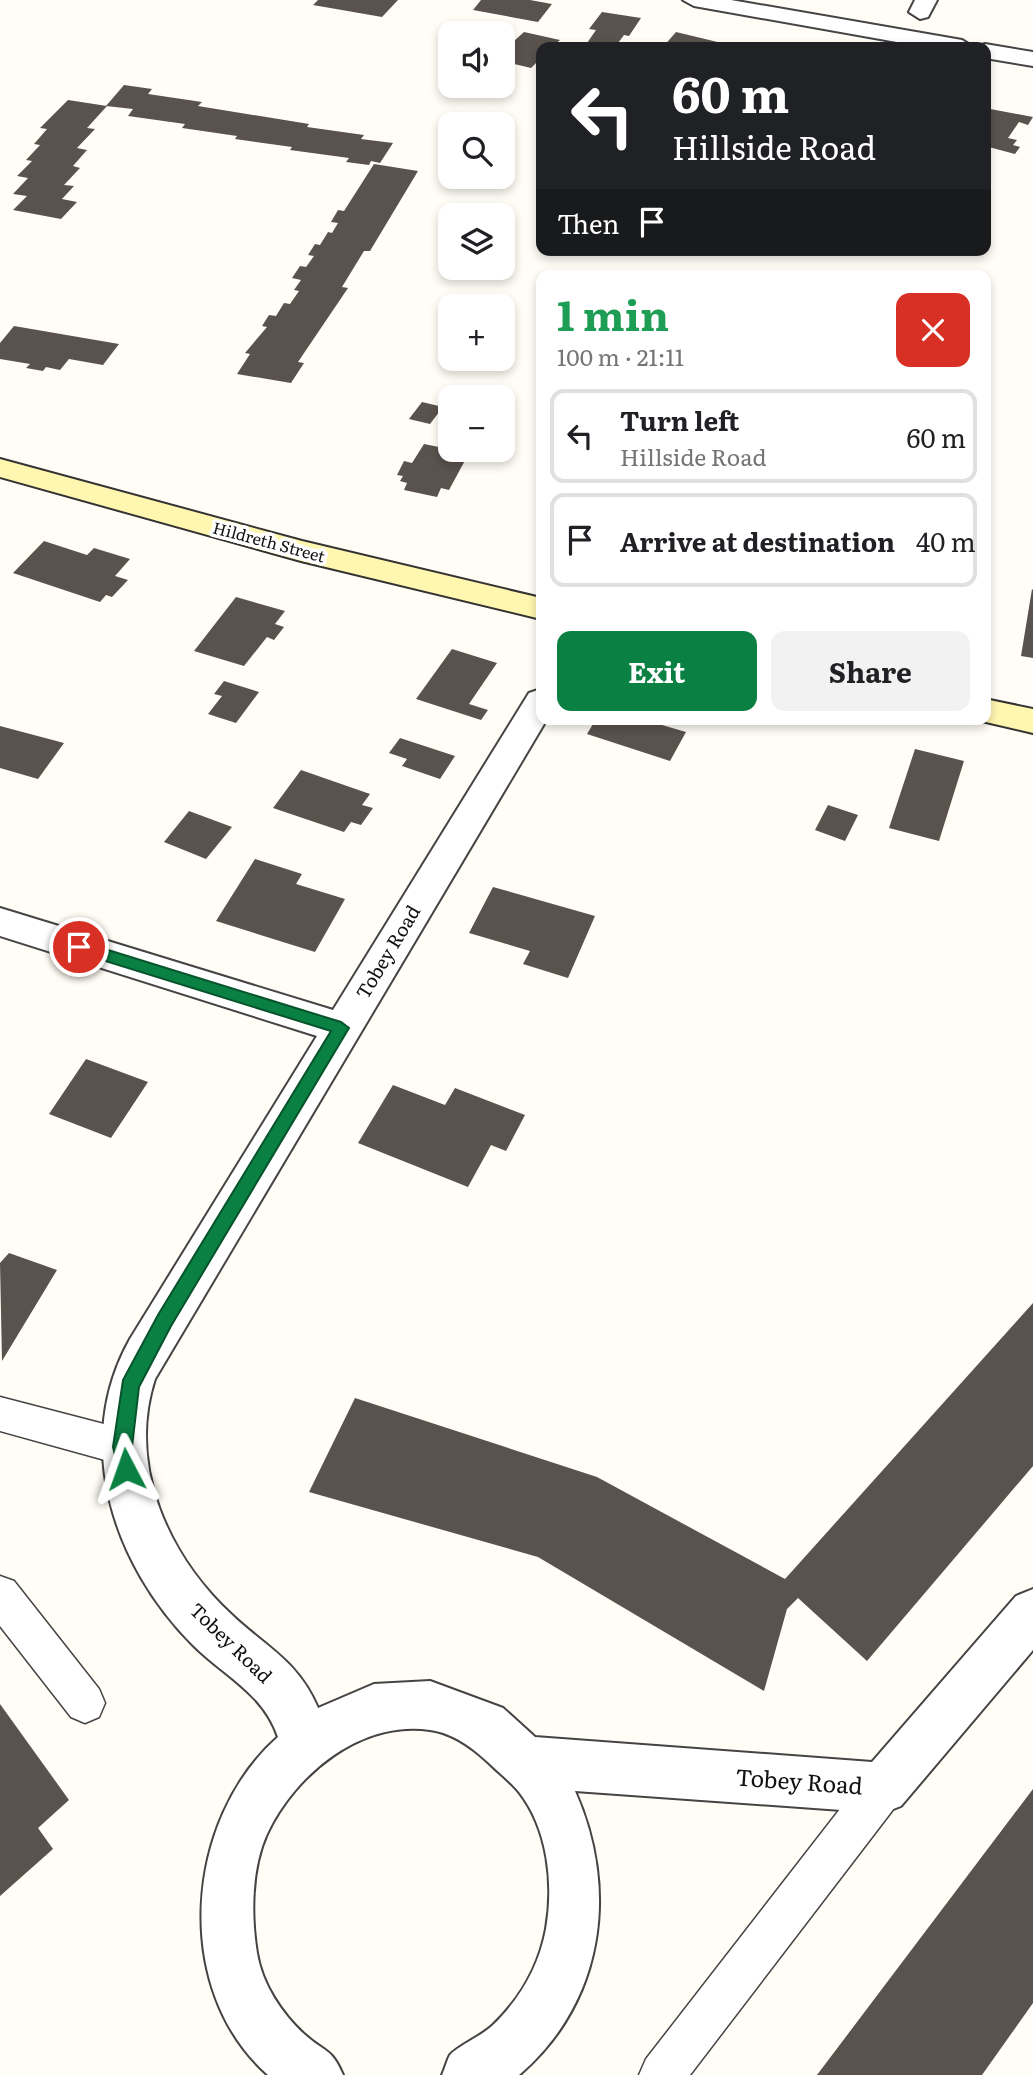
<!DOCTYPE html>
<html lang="en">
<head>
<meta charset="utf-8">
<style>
  body { margin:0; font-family:Literata,serif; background:#f2f2f2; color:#202124; height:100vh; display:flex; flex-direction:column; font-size:26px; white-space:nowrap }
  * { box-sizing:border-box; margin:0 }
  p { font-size:23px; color:#757577 }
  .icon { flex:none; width:38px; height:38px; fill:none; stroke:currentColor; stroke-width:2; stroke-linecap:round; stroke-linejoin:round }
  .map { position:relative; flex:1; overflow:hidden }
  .panel { position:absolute; left:536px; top:270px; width:455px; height:455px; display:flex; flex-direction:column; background:#fff; border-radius:14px; box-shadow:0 4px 10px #0003 }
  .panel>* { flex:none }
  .hud { position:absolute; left:536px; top:42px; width:455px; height:214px; border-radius:14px; box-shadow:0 4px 10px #0003; background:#202124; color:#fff; overflow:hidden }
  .controls { position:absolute; left:438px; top:21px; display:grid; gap:14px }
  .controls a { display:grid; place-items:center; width:77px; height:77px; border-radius:14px; background:#fff; box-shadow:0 4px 10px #0003; font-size:35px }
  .pin { position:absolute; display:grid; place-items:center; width:60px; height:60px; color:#fff; margin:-30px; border:4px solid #fff; border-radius:50%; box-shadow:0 2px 7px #0007 }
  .me { position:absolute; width:77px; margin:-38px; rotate:356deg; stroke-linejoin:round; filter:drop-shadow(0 0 5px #0008) }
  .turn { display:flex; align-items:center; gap:24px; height:147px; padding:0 21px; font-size:32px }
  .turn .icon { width:91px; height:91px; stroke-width:2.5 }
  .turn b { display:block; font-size:49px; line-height:60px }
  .then { display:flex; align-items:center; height:66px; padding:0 21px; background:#0003; gap:14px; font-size:26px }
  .round { display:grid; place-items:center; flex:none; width:74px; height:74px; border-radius:14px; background:#f2f2f2 }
  .overview { display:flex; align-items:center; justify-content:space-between; height:119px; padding:0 21px }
  h1 { font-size:42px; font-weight:700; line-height:52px; color:#1e9e55 }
  .primary-button { display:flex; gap:14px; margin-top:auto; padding:14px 21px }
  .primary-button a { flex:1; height:80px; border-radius:14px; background:#0b8043; color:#fff; font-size:28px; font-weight:700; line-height:80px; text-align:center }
  .primary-button a+a { background:#f2f2f2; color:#202124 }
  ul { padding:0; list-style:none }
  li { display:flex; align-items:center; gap:21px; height:94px; margin:0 14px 10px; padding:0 7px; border:4px solid #e0e0e0; border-radius:14px }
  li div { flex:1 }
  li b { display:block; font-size:26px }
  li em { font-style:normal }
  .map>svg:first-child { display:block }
  .building { fill:#5a524d }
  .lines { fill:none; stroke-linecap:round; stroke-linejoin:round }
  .lane-casing { stroke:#444; stroke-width:3 }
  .street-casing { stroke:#444; stroke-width:4 }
  .secondary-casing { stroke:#333; stroke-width:4 }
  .lane { fill:#fff; fill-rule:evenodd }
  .street { fill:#fff; fill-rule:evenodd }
  .secondary { fill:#fff6b0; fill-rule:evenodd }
  .route { fill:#0b8043; stroke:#07532c; stroke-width:2 }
  .labels { text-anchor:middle; stroke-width:7; stroke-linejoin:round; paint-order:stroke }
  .far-street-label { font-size:16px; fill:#111; stroke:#fff }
  .street-label { font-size:19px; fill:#111; stroke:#fff }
  .near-street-label { font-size:23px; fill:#111; stroke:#fff }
</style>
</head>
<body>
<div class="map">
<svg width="1033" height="2075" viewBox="0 0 1033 2075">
  <rect width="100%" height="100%" fill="#fffdf5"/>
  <path class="building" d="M318,0h80l-16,17 -69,-12z
    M481,0h49l22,4 -14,18 -65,-12z
    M602,12l39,6 -12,18 -5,-1 -9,12 -30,-1 11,-16 -7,-1z
    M524,32l36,8 -8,7h-11v11l-10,10 -29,-7v-9z
    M676,32l54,13 -3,2h-64z
    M124,85l28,4 -4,5 54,8 -4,4 111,18 -2,3 57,8 -3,4 32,4 -13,20 -9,-2 -2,4 -23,-3 3,-4 -59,-8 2,-3 -57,-8 2,-3 -55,-8 3,-4 -57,-8 5,-7 -27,-3z
    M68,100l39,6 -20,22 8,1 -18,19 10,2 -14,16 7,2 -16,17 10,1 -12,13 15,3 -16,17 -48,-9 14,-14 -14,-2 15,-16 -11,-2 15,-15 -6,-1 14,-15 -6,-1 13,-15 -7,-1z
    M985,108l48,9 -5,8 -9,-3 -11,16 9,2 -4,5 7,2 -5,7 -30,-8 4,-9 -4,-1z
    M374,164l44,7 -48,80h-6l-22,36 6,1 -50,74 6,1 -13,20 -54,-9 13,-20 -5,-1 22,-26 -5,-1 7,-11 7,1 8,-13 6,1 9,-13 -5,-1 7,-10 -9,-2 8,-12 6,1 8,-11 -6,-1 7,-11 5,1 8,-13 4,1 6,-10 -7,-1 7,-12 6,1z
    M14,326l105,18 -16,21 -34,-6 -9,11 -14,-3 -3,4 -17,-3 4,-4 -30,-5v-16z
    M422,402l21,5 -13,17 -21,-5z
    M424,444l45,9 -20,37 -8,-2 -4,9 -33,-7 3,-7 -7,-2 3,-5 -6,-1 7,-14 8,2z
    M44,541l43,14 7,-7 36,11 -15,17 13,4 -16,17 -6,-2 -6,7 -87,-29z
    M1032,589l1,1v68l-12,-2z
    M236,597l49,14 -10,13 9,3 -10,13 -7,-3 -23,29 -50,-15z
    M452,649l45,14 -28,41 19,6 -7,10 -65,-21z
    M224,681l35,11 -23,31 -28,-9 14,-18 -8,-2z
    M596,719h69l-3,6 24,7 -16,29 -83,-27z
    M0,726l64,17 -26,36 -38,-11z
    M400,738l55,18 -15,23 -38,-13 5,-7 -18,-6z
    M915,749l49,12 -25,80 -50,-13z
    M301,770l69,24 -8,11 11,3 -12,17 -10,-3 -7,10 -71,-24z
    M828,805l30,10 -13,26 -30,-11z
    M189,811l43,16 -26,32 -42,-17z
    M255,859l47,15 -6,10 49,15 -30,53 -99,-31z
    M493,887l102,29 -27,62 -45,-14 7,-13 -61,-18z
    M86,1059l62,23 -37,56 -62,-24z
    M393,1085l52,20 10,-17 70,27 -19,36 -15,-6 -23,42 -110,-44z
    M9,1253l48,17 -55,91 -2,-98z
    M1033,1303v163l-166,195 -69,-63 -11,11 -23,82 -226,-134 -229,-65 46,-94 242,79 188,102z
    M0,1704l69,96 -31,28 15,21 -53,47z
    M1033,1789v214l-51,72h-165z"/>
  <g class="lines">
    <defs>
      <path id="lane" d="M0,1397l123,32 13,5 5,13 -5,13 -13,5 -123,-34z
        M0,1576l14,5 85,108 6,14 -6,14 -14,6 -14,-6 -71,-91z
        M883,1767l15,6 6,15 -6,15 -208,272h-51l7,-16 222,-286z"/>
      <path id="street" d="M683,0h48l231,40 11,7h-48l-231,-41z
        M915,0h22l-9,17 -8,2 -11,-7z
        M985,44l48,8v14l-48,-8v-11h-9z
        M541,689v30h6l-392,660c-28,86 13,177 77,236 35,33 66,46 86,93l56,-24 56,-3 73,27 32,29 337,25 144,-166 17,-7v61l-132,156 -18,7 -308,-22c44,99 29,211 -56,284h-77c3,-6 5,-15 8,-20 9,-10 32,-19 43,-30 27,-26 46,-59 53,-96 8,-45 2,-100 -27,-137 -8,-10 -20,-19 -30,-29 -16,-15 -36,-30 -59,-33 -69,-10 -135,44 -163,104 -16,35 -16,82 -10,119 5,31 25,61 47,81 21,19 27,13 39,41h-75c-97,-86 -83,-256 10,-338 -15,-44 -54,-61 -85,-92 -80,-80 -121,-203 -63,-306l187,-303 -317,-100v-28l333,102 196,-317z"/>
      <path id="secondary" d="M0,459l302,82 239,57v21l-240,-58 -301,-84z
        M985,699l48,10v24l-60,-14h12z"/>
    </defs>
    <use href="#lane" class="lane-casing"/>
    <use href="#street" class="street-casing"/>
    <use href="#secondary" class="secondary-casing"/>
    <use href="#lane" class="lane"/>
    <use href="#street" class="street"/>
    <use href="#secondary" class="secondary"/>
  </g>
  <path class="route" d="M79,941l262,81 8,6 -178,298 -32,61 -7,60 4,22 -3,7 -7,2 -6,-2 -7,-29 10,-67 35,-65 173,-284 -258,-80 -2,-4z"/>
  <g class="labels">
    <g class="far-street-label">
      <text transform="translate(269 542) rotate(15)" y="6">Hildreth Street</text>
    </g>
    <g class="street-label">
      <text transform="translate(388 952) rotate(-59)" y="7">Tobey Road</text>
      <text transform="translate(231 1643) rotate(44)" y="7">Tobey Road</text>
    </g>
    <g class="near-street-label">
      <text transform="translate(799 1782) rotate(4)" y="8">Tobey Road</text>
    </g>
  </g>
</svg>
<div class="controls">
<a><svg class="icon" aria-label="sound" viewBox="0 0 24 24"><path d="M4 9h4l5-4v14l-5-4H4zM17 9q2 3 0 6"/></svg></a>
<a><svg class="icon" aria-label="search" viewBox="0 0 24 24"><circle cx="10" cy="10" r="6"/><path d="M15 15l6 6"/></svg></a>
<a><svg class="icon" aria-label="layers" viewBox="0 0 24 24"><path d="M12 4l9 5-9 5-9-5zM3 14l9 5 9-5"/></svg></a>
<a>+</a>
<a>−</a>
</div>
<div class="pin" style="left:79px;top:947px;background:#d93025"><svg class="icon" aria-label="arrive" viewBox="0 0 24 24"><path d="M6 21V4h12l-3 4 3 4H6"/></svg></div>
<svg class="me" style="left:126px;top:1469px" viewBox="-20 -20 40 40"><path d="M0-17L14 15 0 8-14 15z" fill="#0b8043" stroke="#fff" stroke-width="4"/></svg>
<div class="hud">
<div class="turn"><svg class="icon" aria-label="left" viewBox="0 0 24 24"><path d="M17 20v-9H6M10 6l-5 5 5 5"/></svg><div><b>60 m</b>Hillside Road</div></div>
<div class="then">Then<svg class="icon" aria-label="arrive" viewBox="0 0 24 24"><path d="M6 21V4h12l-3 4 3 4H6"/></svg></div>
</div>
<section class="panel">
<div class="overview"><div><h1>1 min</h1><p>100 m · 21:11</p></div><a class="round" style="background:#d93025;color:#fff"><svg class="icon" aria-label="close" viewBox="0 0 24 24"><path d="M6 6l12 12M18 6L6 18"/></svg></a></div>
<ul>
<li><svg class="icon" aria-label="left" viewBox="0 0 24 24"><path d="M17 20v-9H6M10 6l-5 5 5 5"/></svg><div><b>Turn left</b><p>Hillside Road</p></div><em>60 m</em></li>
<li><svg class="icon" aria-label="arrive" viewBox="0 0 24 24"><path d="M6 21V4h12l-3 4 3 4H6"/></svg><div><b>Arrive at destination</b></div><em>40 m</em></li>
</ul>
<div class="primary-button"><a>Exit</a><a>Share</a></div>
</section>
</div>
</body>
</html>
